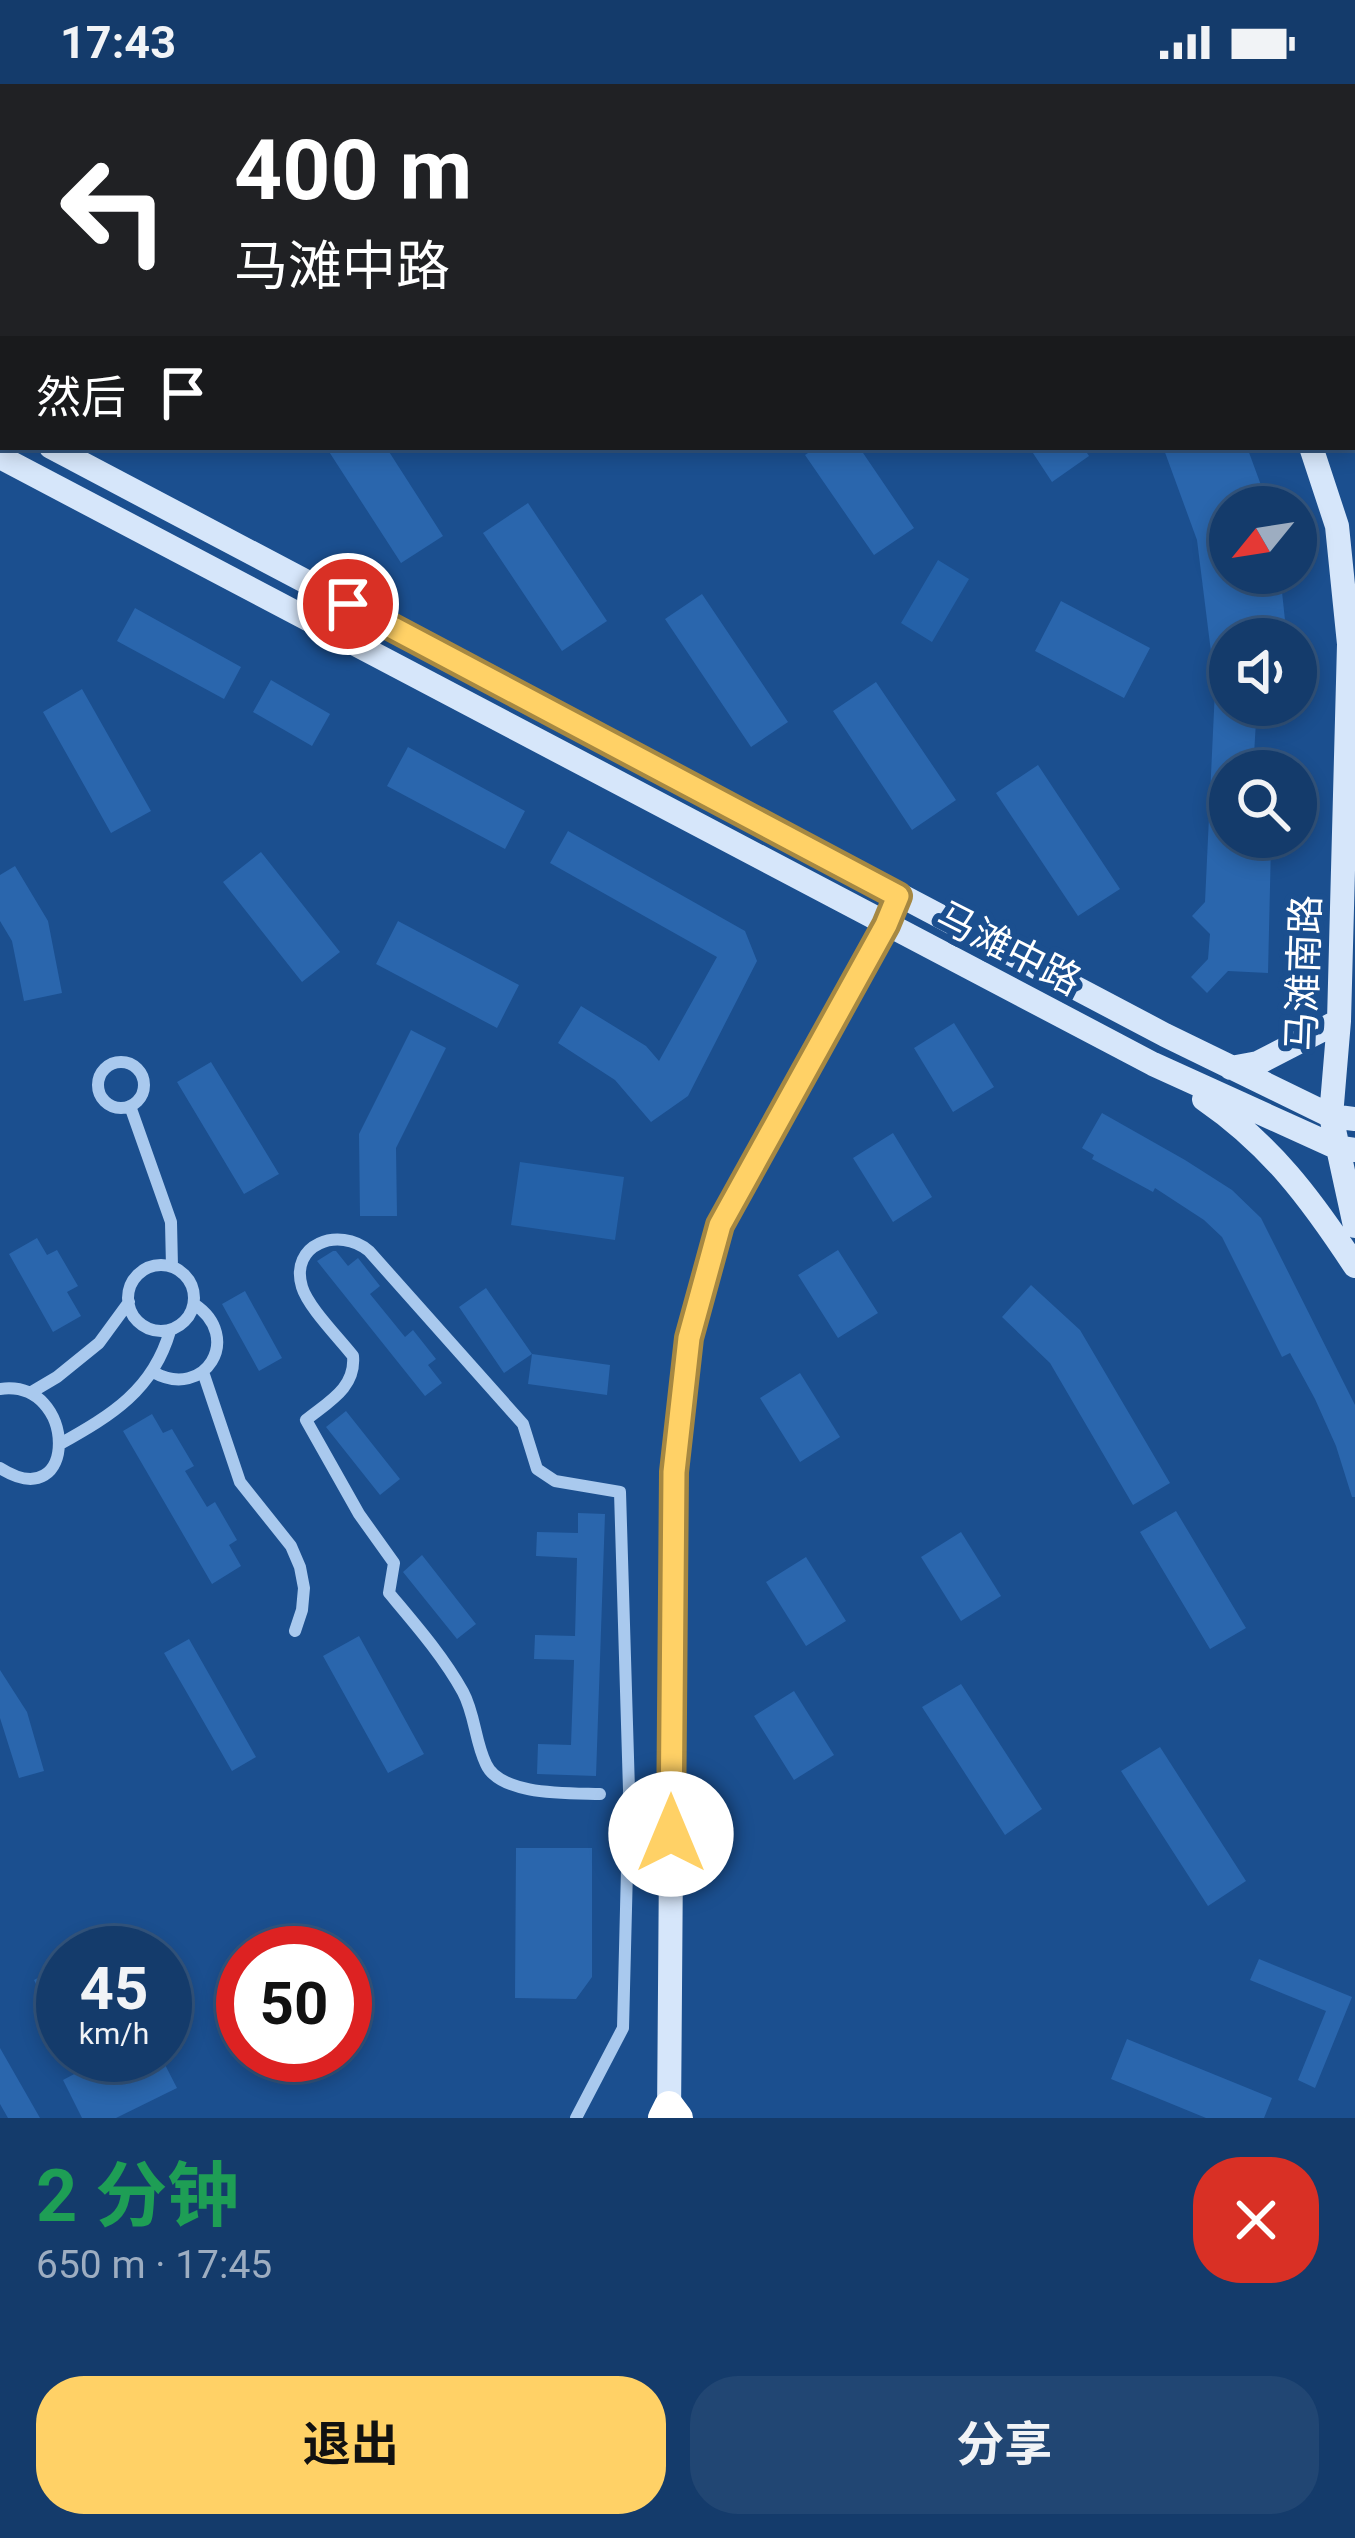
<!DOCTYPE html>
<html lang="zh">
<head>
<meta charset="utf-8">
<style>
  body { margin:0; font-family:Roboto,"Noto Sans SC",sans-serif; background:#214673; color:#f1f3f6; height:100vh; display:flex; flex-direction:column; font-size:45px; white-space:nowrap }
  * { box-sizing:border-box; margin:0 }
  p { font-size:39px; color:#9dadc1 }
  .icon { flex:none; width:66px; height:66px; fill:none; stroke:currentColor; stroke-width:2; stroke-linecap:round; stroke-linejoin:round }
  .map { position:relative; height:2034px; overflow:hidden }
  .sheet { display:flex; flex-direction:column; background:#143b6b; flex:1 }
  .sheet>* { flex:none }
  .top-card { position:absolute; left:0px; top:0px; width:1356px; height:366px; box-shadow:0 6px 18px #0003,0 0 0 3px #33557e; background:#202124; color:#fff; overflow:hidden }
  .needle { width:78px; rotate:240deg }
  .tools { position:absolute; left:1209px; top:402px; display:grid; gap:24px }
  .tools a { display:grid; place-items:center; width:108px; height:108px; border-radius:50%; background:#143b6b; box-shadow:0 6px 18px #0003,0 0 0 3px #33557e; font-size:60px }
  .speed { position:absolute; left:36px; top:1842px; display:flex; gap:24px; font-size:60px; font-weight:700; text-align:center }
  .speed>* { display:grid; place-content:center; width:156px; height:156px; border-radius:50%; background:#143b6b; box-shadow:0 6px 18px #0003,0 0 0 3px #33557e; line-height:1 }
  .speed small { font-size:30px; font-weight:400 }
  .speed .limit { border:18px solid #d22; background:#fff; color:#111 }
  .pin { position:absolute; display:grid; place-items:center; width:102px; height:102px; color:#fff; margin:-51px; border:6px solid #fff; border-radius:50%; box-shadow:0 3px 12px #0007 }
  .me { position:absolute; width:132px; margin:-66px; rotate:0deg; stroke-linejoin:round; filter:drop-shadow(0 0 9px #0008) }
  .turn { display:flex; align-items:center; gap:42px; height:252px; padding:0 36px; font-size:54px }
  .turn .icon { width:156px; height:156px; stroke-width:2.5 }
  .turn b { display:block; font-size:84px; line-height:102px }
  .then { display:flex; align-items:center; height:114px; padding:0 36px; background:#0003; gap:24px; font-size:45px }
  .round { display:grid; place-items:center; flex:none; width:126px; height:126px; border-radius:48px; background:#214673 }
  .summary { display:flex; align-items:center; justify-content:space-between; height:204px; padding:0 36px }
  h1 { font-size:72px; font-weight:700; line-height:90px; color:#1e9e55 }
  .button { display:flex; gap:24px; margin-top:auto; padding:24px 36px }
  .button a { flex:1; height:138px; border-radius:48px; background:#ffd166; color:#111; font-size:48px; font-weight:700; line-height:138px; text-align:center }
  .button a+a { background:#214673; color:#f1f3f6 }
  .status { display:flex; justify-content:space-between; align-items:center; height:84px; padding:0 60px; background:#143b6b; direction:ltr }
  .status svg { height:33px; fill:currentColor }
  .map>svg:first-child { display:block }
  .green { fill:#2461a8 }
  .building { fill:#2a66ad }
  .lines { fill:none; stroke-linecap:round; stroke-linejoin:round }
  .lane { stroke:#a9c9ee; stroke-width:8 }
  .street { stroke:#a9c9ee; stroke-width:12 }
  .secondary { stroke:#d6e6fa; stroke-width:24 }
  .highway { stroke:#fff; stroke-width:30 }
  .route-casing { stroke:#a68842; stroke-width:30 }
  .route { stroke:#ffd166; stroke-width:21 }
  .labels { text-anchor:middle; stroke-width:12; stroke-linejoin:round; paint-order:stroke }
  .street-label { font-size:39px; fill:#fff; stroke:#1b4f8f }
</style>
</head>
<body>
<div class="status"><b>17:43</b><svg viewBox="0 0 49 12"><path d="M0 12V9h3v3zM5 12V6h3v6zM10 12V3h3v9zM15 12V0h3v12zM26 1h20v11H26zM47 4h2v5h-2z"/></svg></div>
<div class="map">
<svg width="1355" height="2034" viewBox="0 0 1355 2034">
  <rect width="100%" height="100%" fill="#1b4f8f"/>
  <path class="green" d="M938,476l31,19 -37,63 -31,-19z
    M520,1078l104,15 -9,63 -104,-15z"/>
  <path class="building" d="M326,363h60l57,89 -42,27z
    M817,363h42l55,81 -40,27 -69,-100z
    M1029,363h54l6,9 -37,26z
    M1163,363h84l22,60h-39v66h50l7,66h-57v66h27l-4,66h-23v66h20v6l21,1 -3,129 -40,-2 -21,22 -16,-16 17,-18 2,-25 -18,-18 13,-14 11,-234h-3l-16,-128z
    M528,419l79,118 -45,30 -79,-118z
    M702,510l86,128 -37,25 -86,-128z
    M1061,517l89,47 -26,50 -89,-47z
    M135,524l106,59 -17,32 -107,-58z
    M271,596l59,34 -18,32 -59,-34z
    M876,598l80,118 -44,30 -79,-119z
    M82,605l69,122 -40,22 -68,-121z
    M408,663l117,64 -20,38 -118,-63z
    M1038,681l82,124 -42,27 -82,-123z
    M568,747l177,100 12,30 -69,135 -37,26 -36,-42 -57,-37 23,-37 65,40 13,15 58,-104 -167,-94z
    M261,768l79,100 -38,30 -79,-100z
    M15,782l33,55 14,72 -38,8 -12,-60 -12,-20v-46z
    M398,837l121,64 -22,43 -121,-64z
    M954,939l40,64 -41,25 -39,-64z
    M411,946l35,18 -50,100 1,68h-37l-1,-82z
    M211,978l68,112 -35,20 -67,-112z
    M1102,1029l83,47 47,30 29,28 94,187v92h-3l-16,-51 -21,-47 -25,-46 -8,4 -60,-120 -18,-17 -49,-32 -2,4 -61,-33 2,-4 -12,-7z
    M893,1049l39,64 -39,25 -40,-64z
    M37,1154l10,17 10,-5 21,36 -11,6 14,24 -28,16 -44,-78z
    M838,1166l40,63 -40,25 -40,-63z
    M333,1167h3l12,15 10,-8 22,28 -10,8 35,43 8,-7 23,29 -8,6 14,18 -17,13 -108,-135z
    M1031,1201l49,45 90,153 -37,22 -83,-142 -48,-46z
    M486,1204l46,66 -28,19 -45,-66z
    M245,1207l37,67 -23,13 -37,-67z
    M532,1270l78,11 -3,30 -79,-11z
    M800,1289l40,64 -40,25 -40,-64z
    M346,1327l54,68 -20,16 -54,-68z
    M152,1330l11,19 9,-4 22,37 -9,5 22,36 8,-5 22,38 -8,5 12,21 -29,18 -89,-153z
    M1176,1427l70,117 -36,21 -70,-117z
    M578,1429l27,1 -9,262 -59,-2 1,-30 33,1 3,-85 -40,-1 1,-24 40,1 2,-78 -41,-2 1,-24 41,1z
    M961,1448l40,64 -40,25 -40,-64z
    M422,1471l54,69 -19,15 -54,-67z
    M806,1473l40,64 -40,25 -40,-64z
    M359,1552l65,118 -36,19 -65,-117z
    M189,1555l67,118 -24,14 -68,-118z
    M0,1586l27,42 17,59 -25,7 -19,-60z
    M961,1600l81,125 -37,26 -83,-128z
    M794,1607l40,64 -40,25 -40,-64z
    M1160,1663l86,134 -38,25 -87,-135z
    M516,1764h76v129l-16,22 -61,-1z
    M1259,1875l93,38 -37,91 -17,-8 28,-69 -76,-31z
    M63,1881v73l-29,-58z
    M1127,1955l145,59 -8,20h-58l-95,-39z
    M0,1964l40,70h-32l-8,-14z
    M72,1971h88l17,33 -61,30h-34l-19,-38 17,-9z"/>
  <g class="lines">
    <path class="lane" d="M400,3l1,-3
      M1353,290l2,-1"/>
    <path class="street" d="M1298,0l2,3
      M1139,3l4,-3
      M1353,79l2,3
      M1353,98l2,-2
      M98 1001a23 23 0 1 1 46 0a23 23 0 1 1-46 0Z
      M130,1022l41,116 1,45
      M128 1214a33 33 0 1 1 66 0a33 33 0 1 1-66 0Z
      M153,1288c52,29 91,-35 41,-68
      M203,1288l37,110 51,64 9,21 4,21 -2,22 -7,21
      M0,1305c78,-11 79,129 0,79
      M30,1309l27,-16 42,-34 30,-41
      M60,1360c52,-29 93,-54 110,-113
      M576,2034l47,-90 6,-238 -9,-298 -65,-11 -18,-12 -14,-45 -154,-173c-30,-25 -80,-7 -67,36 6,20 37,51 51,69 3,32 -25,46 -47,64l53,94 35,49 -5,30c26,31 54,63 74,99 12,22 12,50 23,72 14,32 84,29 114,30"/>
    <path class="secondary" d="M1112,0l2,3
      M78,3l1,-3
      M110,3l1,-3
      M0,161l3,-5
      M0,230l3,-5
      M0,336l3,1
      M51,363l1114,588 166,81 24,3
      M1311,363l26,79 12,118 -10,377 -8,95 24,110
      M0,373l1153,607 183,83 19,3
      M1231,984l27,-5 81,-42
      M1204,1015c67,46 107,100 151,167
      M669,2034l5,-646 15,-134 31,-113 170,-310"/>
    <path class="highway" d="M663,2034l6,-12 9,12"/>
  </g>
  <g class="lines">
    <defs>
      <path id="route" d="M348,520l550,292 -12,29 -166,300 -31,113 -15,134 -3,362"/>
    </defs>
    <use href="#route" class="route-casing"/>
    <use href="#route" class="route"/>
  </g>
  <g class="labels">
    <g class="street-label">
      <text transform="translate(1009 864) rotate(27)" y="14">马滩中路</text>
      <text transform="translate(1303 889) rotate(-88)" y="14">马滩南路</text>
    </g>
  </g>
</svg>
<div class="tools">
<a><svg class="needle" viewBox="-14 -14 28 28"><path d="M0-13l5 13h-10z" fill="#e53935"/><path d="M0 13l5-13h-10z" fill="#9dadc1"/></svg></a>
<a><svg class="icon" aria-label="sound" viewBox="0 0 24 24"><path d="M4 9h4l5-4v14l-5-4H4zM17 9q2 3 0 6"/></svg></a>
<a><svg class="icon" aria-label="search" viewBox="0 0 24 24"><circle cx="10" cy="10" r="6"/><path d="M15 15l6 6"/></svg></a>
</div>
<div class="speed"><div>45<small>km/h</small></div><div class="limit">50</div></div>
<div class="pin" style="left:348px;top:520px;background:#d93025"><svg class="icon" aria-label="arrive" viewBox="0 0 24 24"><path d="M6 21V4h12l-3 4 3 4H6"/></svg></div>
<svg class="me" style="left:671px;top:1750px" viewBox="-20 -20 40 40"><circle r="19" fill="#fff"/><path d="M0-13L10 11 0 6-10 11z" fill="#ffd166"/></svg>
<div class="top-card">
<div class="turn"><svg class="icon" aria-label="left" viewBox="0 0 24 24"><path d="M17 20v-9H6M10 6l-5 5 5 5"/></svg><div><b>400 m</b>马滩中路</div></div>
<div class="then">然后<svg class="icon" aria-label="arrive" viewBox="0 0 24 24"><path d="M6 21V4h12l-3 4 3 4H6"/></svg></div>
</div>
</div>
<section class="sheet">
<div class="summary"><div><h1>2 分钟</h1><p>650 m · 17:45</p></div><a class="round" style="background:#d93025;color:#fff"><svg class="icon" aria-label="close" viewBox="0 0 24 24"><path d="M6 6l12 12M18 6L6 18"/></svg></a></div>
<div class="button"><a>退出</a><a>分享</a></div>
</section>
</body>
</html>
